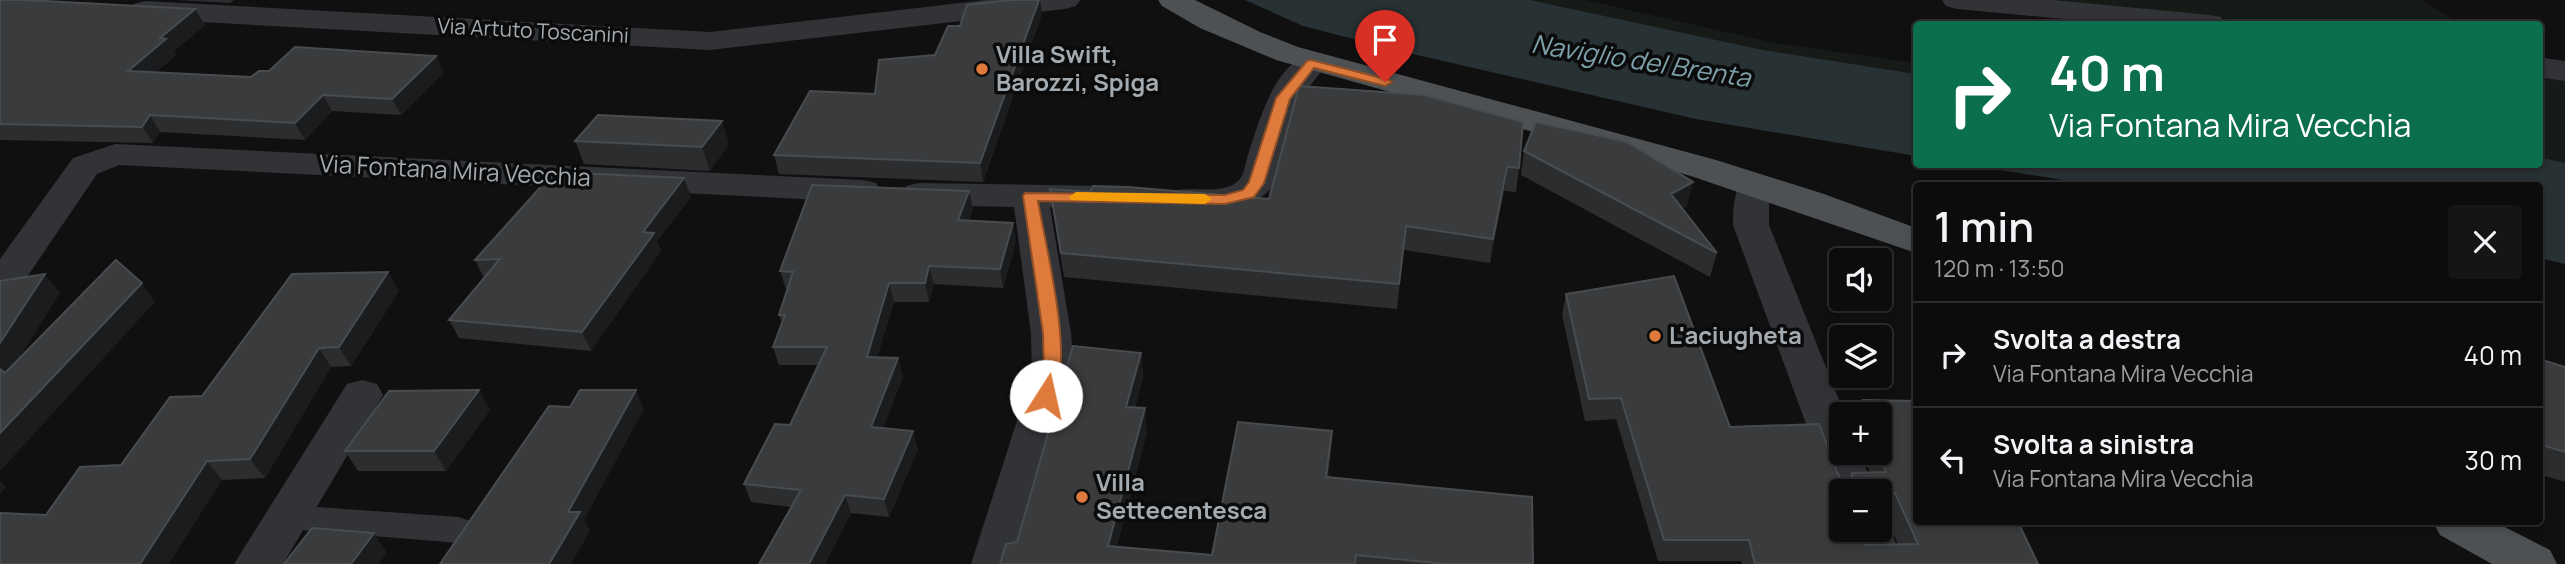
<!DOCTYPE html>
<html lang="it">
<head>
<meta charset="utf-8">
<style>
  body { margin:0; font-family:Manrope,sans-serif; background:#151516; color:#f1f3f6; height:100vh; display:flex; flex-direction:column; font-size:26px; white-space:nowrap }
  * { box-sizing:border-box; margin:0 }
  p { font-size:23px; color:#9a9b9d }
  .icon { flex:none; width:38px; height:38px; fill:none; stroke:currentColor; stroke-width:2; stroke-linecap:round; stroke-linejoin:round }
  .map { position:relative; flex:1; overflow:hidden }
  .sheet { position:absolute; left:1913px; top:182px; width:630px; height:343px; display:flex; flex-direction:column; background:#0c0c0d; border-radius:7px; box-shadow:0 4px 10px #0003,0 0 0 2px #2c2c2e }
  .sheet>* { flex:none }
  .banner { position:absolute; left:1913px; top:21px; width:630px; height:147px; border-radius:7px; box-shadow:0 4px 10px #0003,0 0 0 2px #2c2c2e; background:#0b6e4f; color:#fff; overflow:hidden }
  .tools { position:absolute; left:1829px; top:248px; display:grid; gap:14px }
  .tools a { display:grid; place-items:center; width:63px; height:63px; border-radius:7px; background:#0c0c0d; box-shadow:0 4px 10px #0003,0 0 0 2px #2c2c2e; font-size:35px }
  .pin { position:absolute; display:grid; place-items:center; width:60px; height:60px; color:#fff; margin:-72px -30px; border-radius:50% 50% 50% 0; rotate:-45deg; box-shadow:0 0 7px #0007 }
  .pin .icon { rotate:45deg }
  .me { position:absolute; width:77px; margin:-38px; rotate:10deg; stroke-linejoin:round; filter:drop-shadow(0 0 5px #0008) }
  .turn { display:flex; align-items:center; gap:24px; height:147px; padding:0 21px; font-size:32px }
  .turn .icon { width:91px; height:91px; stroke-width:2.5 }
  .turn b { display:block; font-size:49px; line-height:60px }
  .round { display:grid; place-items:center; flex:none; width:74px; height:74px; border-radius:7px; background:#151516 }
  .head { display:flex; align-items:center; justify-content:space-between; height:119px; padding:0 21px }
  h1 { font-size:42px; font-weight:600; line-height:52px }
  ul { padding:0; list-style:none }
  li { display:flex; align-items:center; gap:21px; height:105px; padding:0 21px; border-top:2px solid #2c2c2e }
  li div { flex:1 }
  li b { display:block; font-size:26px }
  li em { font-style:normal }
  .map>svg:first-child { display:block }
  .green { fill:#171b17 }
  .water { fill:#283133 }
  .lines { fill:none; stroke-linecap:round; stroke-linejoin:round }
  .lane { fill:#313336; fill-rule:evenodd }
  .street { fill:#313336; fill-rule:evenodd }
  .primary { fill:#4e5154; fill-rule:evenodd }
  .wall { fill:#2c2d2f; fill-rule:evenodd }
  .shaded-wall { fill:#1b1c1d }
  .building { fill:#393b3d; stroke:#494c4f; stroke-width:2; fill-rule:evenodd }
  .route { fill:#dd7a3c; stroke:#904f27; stroke-width:2 }
  .slow { fill:#f59e0b }
  .poi-dot { fill:#dd7a3c; stroke:#0b0b0c; stroke-width:2.5 }
  .labels { text-anchor:middle; stroke-width:7; stroke-linejoin:round; paint-order:stroke }
  .far-street-label { font-size:21px; fill:#a3abb0; stroke:#0b0b0c }
  .poi-label { font-size:24px; font-weight:bold; fill:#a3abb0; stroke:#0b0b0c; text-anchor:start }
  .street-label { font-size:24px; fill:#a3abb0; stroke:#0b0b0c }
  .water-label { font-size:26px; font-style:italic; fill:#7ca0a9; stroke:#0b0b0c }
</style>
</head>
<body>
<div class="map">
<svg width="2565" height="564" viewBox="0 0 2565 564">
  <rect width="100%" height="100%" fill="#101011"/>
  <path class="green" d="M1530,0h55l185,42 146,21v11l-153,-24z
    M2050,0h372l38,24h-176l-230,-21z
    M2539,74l26,4v85l-26,-6z"/>
  <path class="water" d="M1245,0h285l233,50 153,24v82l-220,-37 -292,-67 -101,-26z
    M2539,157l26,6v101l-26,-6v-72h-439l-131,-21 570,-1z"/>
  <g class="lines">
    <path class="lane" d="M288,505l171,12 11,4 5,9 -5,9 -11,4 -171,-14 -11,-3 -5,-9 5,-9z"/>
    <path class="street" d="M986,0h94l-4,6 -11,3 -355,41 -565,-31 -11,-3 -4,-6 4,-6 11,-3 565,31z
      M1942,0h111l157,15 11,2 4,7h-106l-162,-15 -11,-3z
      M1311,54l11,3 5,7 -28,36 -24,83c-21,31 -69,33 -103,24l-5,-8 5,-8c20,-5 48,4 65,-9 7,-5 8,-17 10,-24 11,-33 26,-94 64,-104z
      M2539,57l26,4v20l-26,-4z
      M115,144l748,36 13,3 5,8 -5,8 -13,3 -744,-37 -22,9 -83,122 -14,4v-41l73,-101z
      M1756,174l13,3 5,8 -5,19v21l76,190h-4v38h19l15,39h-34v14l-4,-2 -6,-12 -98,-267c0,-17 1,-33 10,-48z
      M919,183l185,3 13,3 5,8 -5,8 -13,3 -54,-1 21,126 3,41 -55,190h-48l61,-190 -1,-41 -17,-126 -95,-2 -13,-3 -5,-8 5,-8z
      M362,380l15,4 6,11 -100,169h-49l113,-180z
      M1880,515l4,2 21,47h-48l-12,-34h35z"/>
    <path class="primary" d="M1158,0h37l65,32 38,15 418,113 108,34 92,34v25l-225,-77 -415,-116 -76,-32 -38,-22z
      M2433,522h62l55,28 7,14h-65l-52,-29z"/>
  </g>
  <path class="wall" d="M0,0l195,9 10,16 -31,26 2,4 -21,18 96,4 193,-5 -43,43 -69,-4 -27,29 -145,-8 -7,11 -153,-3z
    M177,0h57l-4,3z
    M1042,14l-59,168 -204,-8 -5,-19 101,-61 60,-39 25,-29z
    M1299,86l220,82 -3,24 -12,-1 -14,72 -86,-13 -7,59 -333,-32 -14,-88 40,3 179,7z
    M575,141l154,3 -19,27 -126,-7z
    M1524,151l163,55 -5,3 35,44 -7,24 -189,-102z
    M969,191l4,18 -5,12 48,20 -13,47 -69,-4 -5,18h-35l-17,55 21,1 5,19 -20,51 35,21 -29,68 -38,-4 -26,51h-66l32,-57 -40,-5 -7,-18 46,-59 28,-60h-39l-6,-18 9,-24 -3,-8 9,-26h-2l-6,-18z
    M691,197l-34,44 4,10 -70,100 -132,-13 -10,-18 35,-42 -9,-18z
    M388,272l11,19 -48,75 -20,1 -66,111 -43,2 -176,35 75,-50 81,-69z
    M1674,276l56,151 89,-3 18,48 6,12 4,2 5,-13h18l-7,-20h17v-38h-23l6,-15 53,1v121h102l20,42h-296l-1,-3h-83l-42,-142 -31,2 -23,-106 4,-21zM1841,492h39v31l3,-9 2,1 13,29 -33,1 -5,-15h-19z
    M1141,353l2,23 -8,32 12,24 -30,114 95,9 120,-124 -1,23 -3,24 205,86h-533l17,-22z
    M2539,359l26,8v115l-26,-8z
    M490,410l-44,61h-88l-13,-20z"/>
  <path class="shaded-wall" d="M1039,0h1l2,14 -59,168 -3,-19z
    M195,9l10,16 -31,26 2,4 -37,32 -11,-16 32,-33z
    M436,56l8,16 -43,43 -9,-16z
    M323,95l9,16 -27,29 -10,-17z
    M150,115l10,17 -7,11 -11,-16z
    M722,121l7,23 -19,27 -8,-24z
    M1507,167l-3,24 -14,72 3,-24z
    M684,178l7,19 -34,44 4,10 -70,100 -9,-19 61,-100z
    M1693,182l-6,24 -22,12 6,-24z
    M969,191l4,18 -11,30 -4,-19z
    M1013,223l3,18 -13,47 -3,-19z
    M1406,226l-2,24 -7,59 2,-25z
    M929,266l5,18 -5,18 -4,-19z
    M388,272l11,19 -48,75 -12,-19z
    M45,274l15,19 -54,86 -6,-6v-30z
    M142,283l13,19 -155,169v-38z
    M889,283l5,19 -22,73 -5,-18z
    M319,348l12,19 -66,111 -15,-19z
    M1141,353l2,23 -14,54 -3,-23z
    M898,358l5,19 -27,68 -5,-18z
    M479,390l11,20 -44,61 -12,-20z
    M636,390l8,19 -60,111 6,11 -19,33h-22l19,-52z
    M1145,408l2,24 -35,132 -4,-18z
    M913,431l5,18 -29,68 -5,-18z
    M1332,431l-1,23 -5,46v-23z
    M207,461l15,19 -53,84h-29z
    M0,481l6,6 -6,7z
    M845,495l6,18 -26,51h-16z
    M374,533l13,20 -8,11h-28z"/>
  <path class="building" d="M0,0h26l169,9 -35,29 6,1 -38,32 123,6 8,-6h10l26,-24 141,9 -44,43 -69,-4 -28,28 -145,-8 -8,12 -142,-3z
    M1010,0h29l-59,163 -206,-8 36,-64 65,3 4,-34 56,-5 13,-29h12l7,-21z
    M1299,86l125,9 99,27 -4,46 -12,-1 -14,72 -87,-13 -7,58 -338,-31 -11,-64 40,3 3,-6 35,1 141,12z
    M598,115l124,6 -20,26 -127,-6z
    M1536,122l91,20 66,40 -22,12 46,59 -193,-102z
    M554,172l130,6 -41,54 11,1 -72,99 -133,-12 51,-61 -25,1z
    M2107,183l23,3h-22z
    M812,185l157,6 -11,29 55,3 -13,46 -71,-3 -4,17h-36l-22,74 31,1 -27,69 42,4 -29,68 -39,-4 -36,69h-50l42,-74 -57,-6 31,-60 15,1 37,-78h-54l12,-32h-6l14,-43 -13,-1z
    M116,260l26,23 -142,150v-64l5,4z
    M388,272l-49,75 -20,1 -69,111 -43,2 -67,103h-140v-51l46,2 34,-48 41,-2 49,-68 32,-1 90,-122z
    M45,274l-45,69v-62z
    M1674,276l56,151 89,-3 18,48 6,12 6,3 3,-2v-12l34,-1 -6,-19v-38h-11l-6,-15 53,1v121h102l20,42h-283l-6,-24h-85l-43,-142 -32,1 -23,-105zM1841,492h39v14h7v-14l8,1 23,51 -53,1 -5,-15h-19z
    M1073,346l68,7 -15,54 19,1 -37,138 104,9 26,-133 94,9 -6,46 206,20 1,67h-87l-90,-9 -1,9h-355l6,-20 11,-2z
    M2539,359l26,8v85l-26,-8z
    M479,390l-45,61h-89l44,-60z
    M580,390h56l-68,122h12l-31,52h-109l109,-158 21,1z
    M312,528l62,5 -23,31h-67z"/>
  <path class="route" d="M1311,60l79,20 2,2 -7,4 -71,-18 -24,31 -26,84 -10,14 -29,7 -187,-3c8,47 37,159 15,199h-13l-2,-4 6,-22 -1,-41 -20,-137 2,-3 200,2 18,-5 6,-8 27,-84 31,-37z"/>
  <path class="slow" d="M1076,192l129,2 7,5 -7,5 -134,-4 -2,-3z"/>
  <g class="poi-dot">
    <circle cx="982" cy="69" r="7"/>
    <circle cx="1655" cy="336" r="7"/>
    <circle cx="1082" cy="497" r="7"/>
  </g>
  <g class="labels">
    <g class="far-street-label">
      <text transform="translate(533 31) rotate(3)" y="7">Via Artuto Toscanini</text>
    </g>
    <g class="poi-label">
      <text x="996" y="63">Villa Swift,<tspan x="996" dy="28">Barozzi, Spiga</tspan></text>
      <text x="1669" y="344">L'aciugheta</text>
      <text x="1096" y="491">Villa<tspan x="1096" dy="28">Settecentesca</tspan></text>
    </g>
    <g class="street-label">
      <text transform="translate(455 171) rotate(3)" y="8">Via Fontana Mira Vecchia</text>
    </g>
    <g class="water-label">
      <text transform="translate(1641 61) rotate(9)" y="9">Naviglio del Brenta</text>
    </g>
  </g>
</svg>
<div class="tools">
<a><svg class="icon" aria-label="sound" viewBox="0 0 24 24"><path d="M4 9h4l5-4v14l-5-4H4zM17 9q2 3 0 6"/></svg></a>
<a><svg class="icon" aria-label="layers" viewBox="0 0 24 24"><path d="M12 4l9 5-9 5-9-5zM3 14l9 5 9-5"/></svg></a>
<a>+</a>
<a>−</a>
</div>
<div class="pin" style="left:1385px;top:82px;background:#d93025"><svg class="icon" aria-label="arrive" viewBox="0 0 24 24"><path d="M6 21V4h12l-3 4 3 4H6"/></svg></div>
<svg class="me" style="left:1046px;top:396px" viewBox="-20 -20 40 40"><circle r="19" fill="#fff"/><path d="M0-13L10 11 0 6-10 11z" fill="#dd7a3c"/></svg>
<div class="banner">
<div class="turn"><svg class="icon" aria-label="right" viewBox="0 0 24 24"><path d="M7 20v-9h11M14 6l5 5-5 5"/></svg><div><b>40 m</b>Via Fontana Mira Vecchia</div></div>
</div>
<section class="sheet">
<div class="head"><div><h1>1 min</h1><p>120 m · 13:50</p></div><a class="round"><svg class="icon" aria-label="close" viewBox="0 0 24 24"><path d="M6 6l12 12M18 6L6 18"/></svg></a></div>
<ul>
<li><svg class="icon" aria-label="right" viewBox="0 0 24 24"><path d="M7 20v-9h11M14 6l5 5-5 5"/></svg><div><b>Svolta a destra</b><p>Via Fontana Mira Vecchia</p></div><em>40 m</em></li>
<li><svg class="icon" aria-label="left" viewBox="0 0 24 24"><path d="M17 20v-9H6M10 6l-5 5 5 5"/></svg><div><b>Svolta a sinistra</b><p>Via Fontana Mira Vecchia</p></div><em>30 m</em></li>
</ul>
</section>
</div>
</body>
</html>
